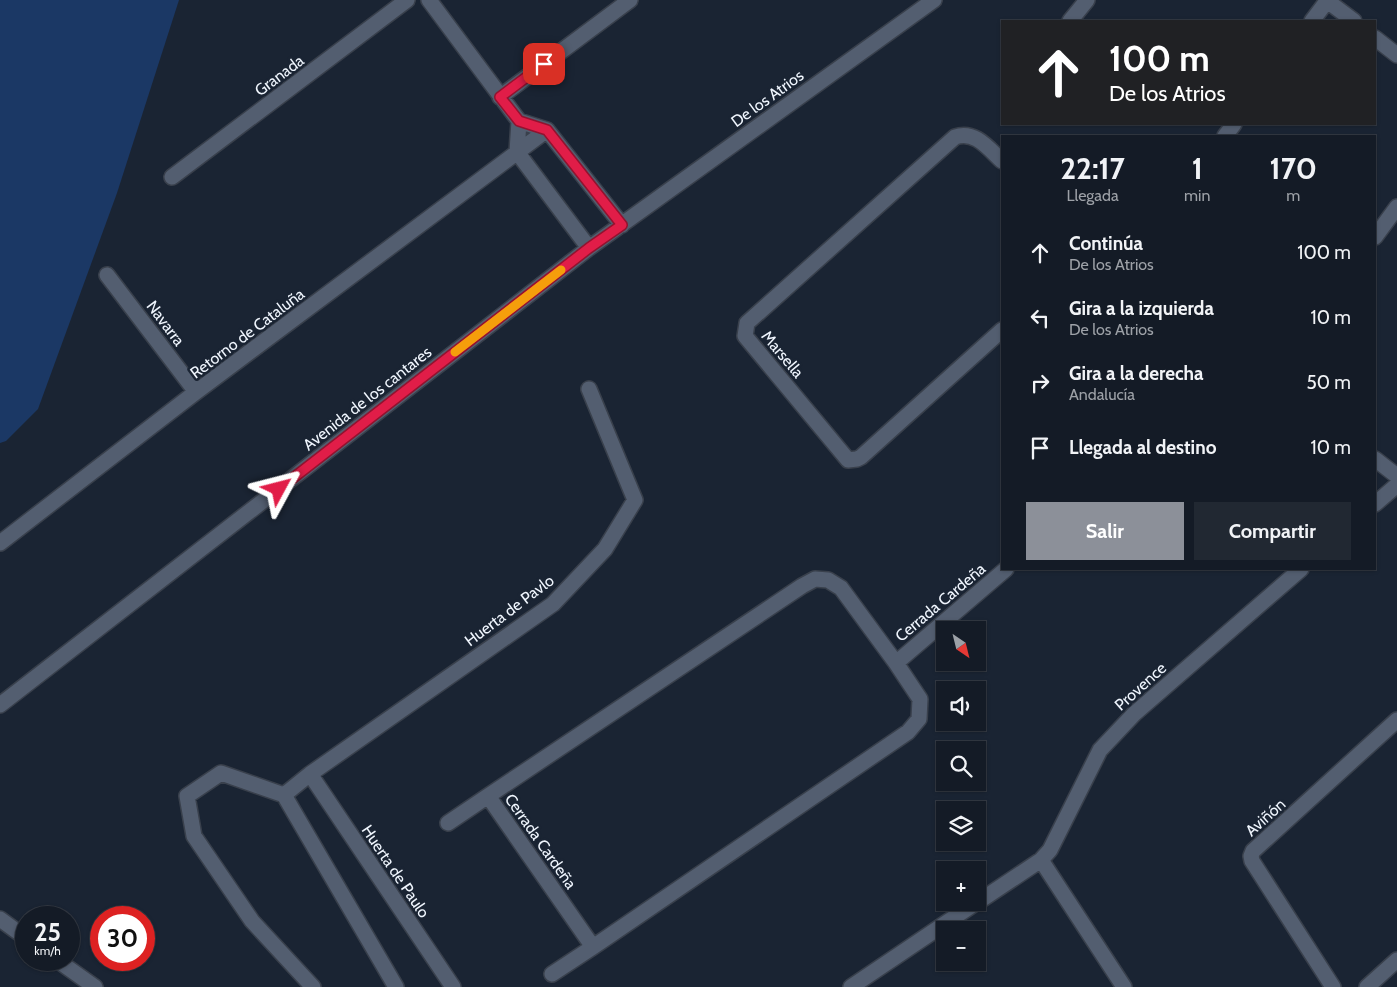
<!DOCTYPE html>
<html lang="es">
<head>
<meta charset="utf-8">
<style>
  body { margin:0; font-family:Cabin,sans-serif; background:#212832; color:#f1f3f6; height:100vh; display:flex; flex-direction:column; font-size:19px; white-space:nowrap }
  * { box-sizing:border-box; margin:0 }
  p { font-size:16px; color:#9da1a7 }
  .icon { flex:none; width:28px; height:28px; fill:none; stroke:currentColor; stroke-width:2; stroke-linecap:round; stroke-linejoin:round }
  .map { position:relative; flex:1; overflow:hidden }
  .side { position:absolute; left:1001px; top:135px; width:375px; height:435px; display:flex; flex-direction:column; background:#141b26; border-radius:0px; box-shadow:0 1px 4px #0004,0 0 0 1px #333943 }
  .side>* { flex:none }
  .hud { position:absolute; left:1001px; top:20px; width:375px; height:105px; border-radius:0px; box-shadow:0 1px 4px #0004,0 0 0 1px #333943; background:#202124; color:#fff; overflow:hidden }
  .needle { width:32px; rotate:145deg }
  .controls { position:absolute; left:936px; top:621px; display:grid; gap:10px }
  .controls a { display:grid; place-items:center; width:50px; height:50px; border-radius:0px; background:#141b26; box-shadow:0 1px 4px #0004,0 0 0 1px #333943; font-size:25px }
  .speed { position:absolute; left:15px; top:906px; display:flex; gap:10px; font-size:25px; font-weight:700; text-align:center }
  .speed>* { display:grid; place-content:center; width:65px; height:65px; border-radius:50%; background:#141b26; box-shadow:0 1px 4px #0004,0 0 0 1px #333943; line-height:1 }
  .speed small { font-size:12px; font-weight:400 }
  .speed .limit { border:8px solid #d22; background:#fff; color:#111 }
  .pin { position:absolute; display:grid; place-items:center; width:42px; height:42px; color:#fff; margin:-21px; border-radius:10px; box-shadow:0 2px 8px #0006 }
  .me { position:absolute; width:55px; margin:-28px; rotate:52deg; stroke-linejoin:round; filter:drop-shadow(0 0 4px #0008) }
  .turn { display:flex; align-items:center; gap:18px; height:105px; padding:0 25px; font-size:22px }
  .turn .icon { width:65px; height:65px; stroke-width:2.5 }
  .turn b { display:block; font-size:35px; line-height:42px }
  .eta { display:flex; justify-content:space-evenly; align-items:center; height:85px; text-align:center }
  .eta b { font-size:30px; font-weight:700; line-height:35px }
  .button { display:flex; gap:10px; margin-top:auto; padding:10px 25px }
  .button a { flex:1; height:58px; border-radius:0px; background:#8c9099; color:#fff; font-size:20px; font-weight:700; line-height:58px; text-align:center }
  .button a+a { background:#212832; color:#f1f3f6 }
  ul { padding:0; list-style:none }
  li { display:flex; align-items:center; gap:15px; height:65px; padding:0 25px }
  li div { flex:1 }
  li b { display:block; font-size:19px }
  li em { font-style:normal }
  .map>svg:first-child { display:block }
  .green { fill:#1b3865 }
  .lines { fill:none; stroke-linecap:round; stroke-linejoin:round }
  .minor-casing { stroke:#39404c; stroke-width:18 }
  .minor { stroke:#535e70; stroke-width:15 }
  .route-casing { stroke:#92132f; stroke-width:12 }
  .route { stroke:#e11d48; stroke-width:9 }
  .slow { stroke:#f59e0b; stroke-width:9 }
  .labels { text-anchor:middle; stroke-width:5; stroke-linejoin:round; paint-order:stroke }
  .street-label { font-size:16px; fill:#f0f6fe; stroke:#1a2433 }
</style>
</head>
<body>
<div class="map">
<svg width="1397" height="987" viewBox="0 0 1397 987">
  <rect width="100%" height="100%" fill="#1a2433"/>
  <path class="green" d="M0,0h179l-62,193 -79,216 -32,32 -6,2z"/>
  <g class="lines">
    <defs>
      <path id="minor" d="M429,0l90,121 28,9 75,95
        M1326,0l28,21
        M1070,21l17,-21
        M1312,21l15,-20
        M1375,38l22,17
        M500,97l130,-97
        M519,121l-2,31 72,96
        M1225,136l9,-12
        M1002,161c-14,-13 -27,-31 -47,-24l-208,186 -2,13 103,124 9,-1 4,-2 141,-127
        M172,177l235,-177
        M1375,237l22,-30
        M107,275l89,117
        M1375,459l22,17
        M1375,504l22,-19
        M0,543l196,-151 351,-262
        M896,663l110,-94
        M0,705l589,-457 345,-248
        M310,774l143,213
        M284,795l26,-21 243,-170 52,-55 30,-49 -46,-111
        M448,823l40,-27
        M978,902l63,-42
        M0,919l26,19
        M57,960l38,27
        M552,974l41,-27 315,-215 11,-13 1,-20 -24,-36 -55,-75 -13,-8 -13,-1 -13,7 -314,210 105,151
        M313,987l-61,-66 -58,-85 -7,-40 34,-23 63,22 112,192
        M851,987l126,-85
        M1124,987l-83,-127 9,-10 50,-100 34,-36 167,-145
        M1333,987l-81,-126 -1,-5 2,-5 144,-131
        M1367,987l30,-27"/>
    </defs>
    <use href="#minor" class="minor-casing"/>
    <use href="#minor" class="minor"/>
  </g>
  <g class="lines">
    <defs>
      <path id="route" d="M279,489l310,-241 33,-23 -75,-95 -28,-9 -19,-24 44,-33"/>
    </defs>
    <use href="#route" class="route-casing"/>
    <use href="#route" class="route"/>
    <path class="slow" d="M455,352l106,-82"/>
  </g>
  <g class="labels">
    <g class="street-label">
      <text transform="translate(279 75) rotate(-37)" y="6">Granada</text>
      <text transform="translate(767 98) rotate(-36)" y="6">De los Atrios</text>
      <text transform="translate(166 323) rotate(53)" y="6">Navarra</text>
      <text transform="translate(247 333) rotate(-37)" y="6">Retorno de Cataluña</text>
      <text transform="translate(783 354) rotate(50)" y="6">Marsella</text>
      <text transform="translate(367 398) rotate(-38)" y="6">Avenida de los cantares</text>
      <text transform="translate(940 602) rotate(-40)" y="6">Cerrada Cardeña</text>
      <text transform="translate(509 610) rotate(-37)" y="6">Huerta de Pavlo</text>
      <text transform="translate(1140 686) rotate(-42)" y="6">Provence</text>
      <text transform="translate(1265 817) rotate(-42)" y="6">Aviñón</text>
      <text transform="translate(541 841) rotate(55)" y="6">Cerrada Cardeña</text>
      <text transform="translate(396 871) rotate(56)" y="6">Huerta de Paulo</text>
    </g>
  </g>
</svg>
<div class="controls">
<a><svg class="needle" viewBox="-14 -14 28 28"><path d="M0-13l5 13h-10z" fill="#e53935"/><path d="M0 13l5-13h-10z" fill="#9da1a7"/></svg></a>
<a><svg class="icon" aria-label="sound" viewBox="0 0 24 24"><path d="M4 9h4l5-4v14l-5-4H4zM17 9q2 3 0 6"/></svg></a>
<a><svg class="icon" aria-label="search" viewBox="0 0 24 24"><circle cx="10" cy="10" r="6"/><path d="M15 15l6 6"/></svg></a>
<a><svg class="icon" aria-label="layers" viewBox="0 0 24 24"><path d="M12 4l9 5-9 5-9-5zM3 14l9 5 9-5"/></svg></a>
<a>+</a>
<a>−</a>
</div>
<div class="speed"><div>25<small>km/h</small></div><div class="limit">30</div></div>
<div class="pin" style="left:544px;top:64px;background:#d93025"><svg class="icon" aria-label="arrive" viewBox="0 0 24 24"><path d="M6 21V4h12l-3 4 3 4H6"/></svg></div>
<svg class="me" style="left:279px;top:489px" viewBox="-20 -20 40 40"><path d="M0-17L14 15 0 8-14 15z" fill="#e11d48" stroke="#fff" stroke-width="4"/></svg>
<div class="hud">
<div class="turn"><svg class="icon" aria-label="ahead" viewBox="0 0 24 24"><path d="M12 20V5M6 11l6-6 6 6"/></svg><div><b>100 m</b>De los Atrios</div></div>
</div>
<section class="side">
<div class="eta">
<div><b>22:17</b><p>Llegada</p></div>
<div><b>1</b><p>min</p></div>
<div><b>170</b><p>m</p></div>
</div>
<ul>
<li><svg class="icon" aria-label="ahead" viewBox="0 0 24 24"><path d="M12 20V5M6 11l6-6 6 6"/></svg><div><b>Continúa</b><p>De los Atrios</p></div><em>100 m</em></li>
<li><svg class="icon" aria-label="left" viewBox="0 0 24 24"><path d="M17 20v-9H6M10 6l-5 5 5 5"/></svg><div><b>Gira a la izquierda</b><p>De los Atrios</p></div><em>10 m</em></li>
<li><svg class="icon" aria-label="right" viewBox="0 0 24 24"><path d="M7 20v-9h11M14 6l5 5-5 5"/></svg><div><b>Gira a la derecha</b><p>Andalucía</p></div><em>50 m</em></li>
<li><svg class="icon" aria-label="arrive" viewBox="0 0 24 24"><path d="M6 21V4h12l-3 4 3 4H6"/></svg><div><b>Llegada al destino</b></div><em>10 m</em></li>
</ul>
<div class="button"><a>Salir</a><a>Compartir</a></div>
</section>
</div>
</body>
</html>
